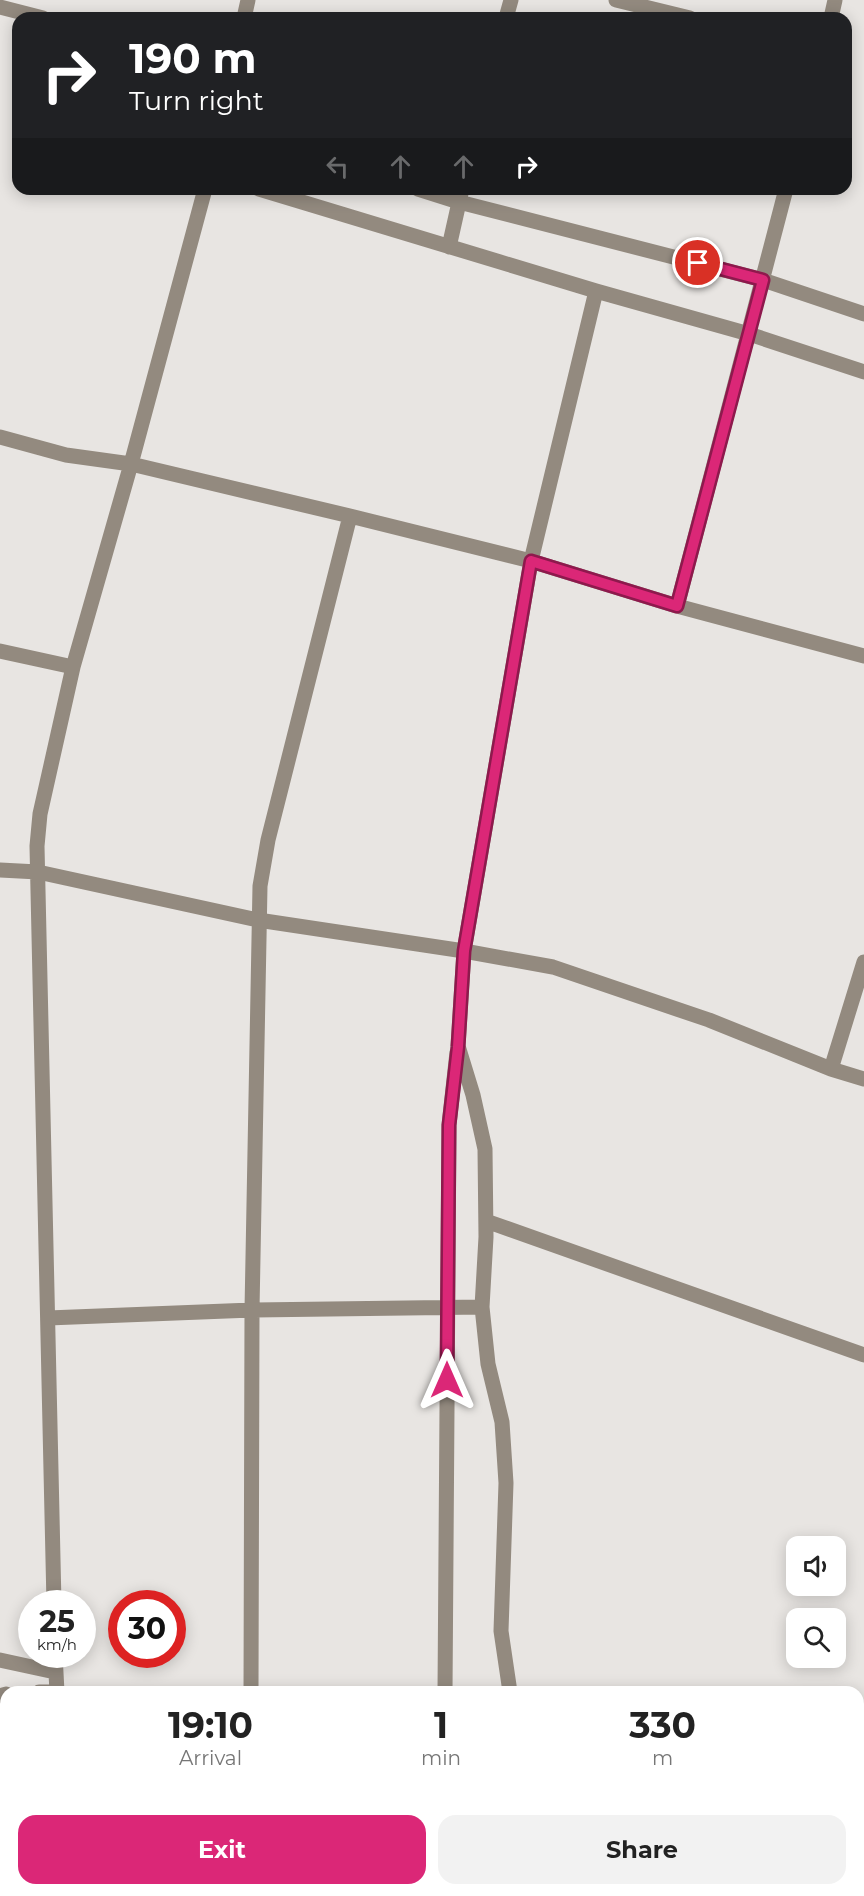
<!DOCTYPE html>
<html lang="en">
<head>
<meta charset="utf-8">
<style>
  body { margin:0; font-family:Montserrat,sans-serif; background:#f2f2f2; color:#222; height:100vh; display:flex; flex-direction:column; font-size:22px; white-space:nowrap }
  * { box-sizing:border-box; margin:0 }
  p { font-size:20px; color:#767676 }
  .icon { flex:none; width:33px; height:33px; fill:none; stroke:currentColor; stroke-width:2; stroke-linecap:round; stroke-linejoin:round }
  .map { position:relative; flex:1; overflow:hidden }
  .side { position:absolute; left:0px; top:1686px; width:864px; height:210px; display:flex; flex-direction:column; background:#fff; border-radius:18px 18px 0 0; box-shadow:0 3px 15px #0003 }
  .side>* { flex:none }
  .banner { position:absolute; left:12px; top:12px; width:840px; height:183px; border-radius:18px; box-shadow:0 3px 15px #0003; background:#202124; color:#fff; overflow:hidden }
  .fabs { position:absolute; left:786px; top:1536px; display:grid; gap:12px }
  .fabs a { display:grid; place-items:center; width:60px; height:60px; border-radius:12px; background:#fff; box-shadow:0 3px 15px #0003; font-size:30px }
  .speed { position:absolute; left:18px; top:1590px; display:flex; gap:12px; font-size:30px; font-weight:700; text-align:center }
  .speed>* { display:grid; place-content:center; width:78px; height:78px; border-radius:50%; background:#fff; box-shadow:0 3px 15px #0003; line-height:1 }
  .speed small { font-size:15px; font-weight:400 }
  .speed .limit { border:9px solid #d22; background:#fff; color:#111 }
  .pin { position:absolute; display:grid; place-items:center; width:51px; height:51px; color:#fff; margin:-26px; border:3px solid #fff; border-radius:50%; box-shadow:0 2px 6px #0007 }
  .me { position:absolute; width:66px; margin:-33px; rotate:0deg; stroke-linejoin:round; filter:drop-shadow(0 0 4px #0008) }
  .turn { display:flex; align-items:center; gap:21px; height:126px; padding:0 18px; font-size:27px }
  .turn .icon { width:78px; height:78px; stroke-width:2.5 }
  .turn b { display:block; font-size:42px; line-height:51px }
  .lanes { display:flex; align-items:center; height:57px; padding:0 18px; background:#0003; justify-content:center; gap:30px; direction:ltr }
  .lanes .off { opacity:.35 }
  .eta { display:flex; justify-content:space-evenly; align-items:center; height:102px; text-align:center }
  .eta b { font-size:36px; font-weight:700; line-height:42px }
  .primary-button { display:flex; gap:12px; margin-top:auto; padding:12px 18px }
  .primary-button a { flex:1; height:69px; border-radius:18px; background:#db2777; color:#fff; font-size:24px; font-weight:700; line-height:69px; text-align:center }
  .primary-button a+a { background:#f2f2f2; color:#222 }
  .map>svg:first-child { display:block }
  .lines { fill:none; stroke-linecap:round; stroke-linejoin:round }
  .minor { stroke:#938a7f; stroke-width:15 }
  .route-casing { stroke:#8e194d; stroke-width:15 }
  .route { stroke:#db2777; stroke-width:10 }
</style>
</head>
<body>
<div class="map">
<svg width="864" height="1896" viewBox="0 0 864 1896">
  <rect width="100%" height="100%" fill="#e8e5e2"/>
  <g class="lines">
    <path class="minor" d="M616,0l74,18
      M0,7l43,11
      M244,18l4,-18
      M506,18l5,-18
      M831,18l4,-18
      M259,189l337,102 153,43 115,38
      M418,189l41,13 304,78 101,34
      M449,247l13,-58
      M0,437l66,18 65,9 219,52 181,45 146,45 187,50
      M677,606l109,-417
      M0,651l73,16
      M0,870l38,2 220,48 206,31 89,16 156,53 122,49 33,10
      M831,1069l33,-107
      M486,1221l378,134
      M48,1318l204,-8 230,-3
      M54,1604l-17,-758 3,-32 33,-147 58,-203 74,-275
      M55,1654l2,38
      M0,1660l55,12
      M39,1692h18
      M251,1692l1,-382 8,-424 8,-46 82,-324
      M445,1692l4,-567 8,-73
      M510,1692l-9,-61 5,-148 -4,-61 -14,-58 -6,-57 4,-70 -1,-88 -12,-54 -15,-49 6,-95 67,-390 65,-270
      M0,1696l6,-2
      M176,1896l2,-6
      M452,1896l1,-6"/>
  </g>
  <g class="lines">
    <defs>
      <path id="route" d="M447,1380l2,-255 9,-78 6,-96 67,-390 146,45 86,-326 -65,-17"/>
    </defs>
    <use href="#route" class="route-casing"/>
    <use href="#route" class="route"/>
  </g>
</svg>
<div class="fabs">
<a><svg class="icon" aria-label="sound" viewBox="0 0 24 24"><path d="M4 9h4l5-4v14l-5-4H4zM17 9q2 3 0 6"/></svg></a>
<a><svg class="icon" aria-label="search" viewBox="0 0 24 24"><circle cx="10" cy="10" r="6"/><path d="M15 15l6 6"/></svg></a>
</div>
<div class="speed"><div>25<small>km/h</small></div><div class="limit">30</div></div>
<div class="pin" style="left:698px;top:263px;background:#d93025"><svg class="icon" aria-label="arrive" viewBox="0 0 24 24"><path d="M6 21V4h12l-3 4 3 4H6"/></svg></div>
<svg class="me" style="left:447px;top:1380px" viewBox="-20 -20 40 40"><path d="M0-17L14 15 0 8-14 15z" fill="#db2777" stroke="#fff" stroke-width="4"/></svg>
<div class="banner">
<div class="turn"><svg class="icon" aria-label="right" viewBox="0 0 24 24"><path d="M7 20v-9h11M14 6l5 5-5 5"/></svg><div><b>190 m</b>Turn right</div></div>
<div class="lanes"><svg class="icon off" aria-label="left" viewBox="0 0 24 24"><path d="M17 20v-9H6M10 6l-5 5 5 5"/></svg><svg class="icon off" aria-label="ahead" viewBox="0 0 24 24"><path d="M12 20V5M6 11l6-6 6 6"/></svg><svg class="icon off" aria-label="ahead" viewBox="0 0 24 24"><path d="M12 20V5M6 11l6-6 6 6"/></svg><svg class="icon" aria-label="right" viewBox="0 0 24 24"><path d="M7 20v-9h11M14 6l5 5-5 5"/></svg></div>
</div>
<section class="side">
<div class="eta">
<div><b>19:10</b><p>Arrival</p></div>
<div><b>1</b><p>min</p></div>
<div><b>330</b><p>m</p></div>
</div>
<div class="primary-button"><a>Exit</a><a>Share</a></div>
</section>
</div>
</body>
</html>
